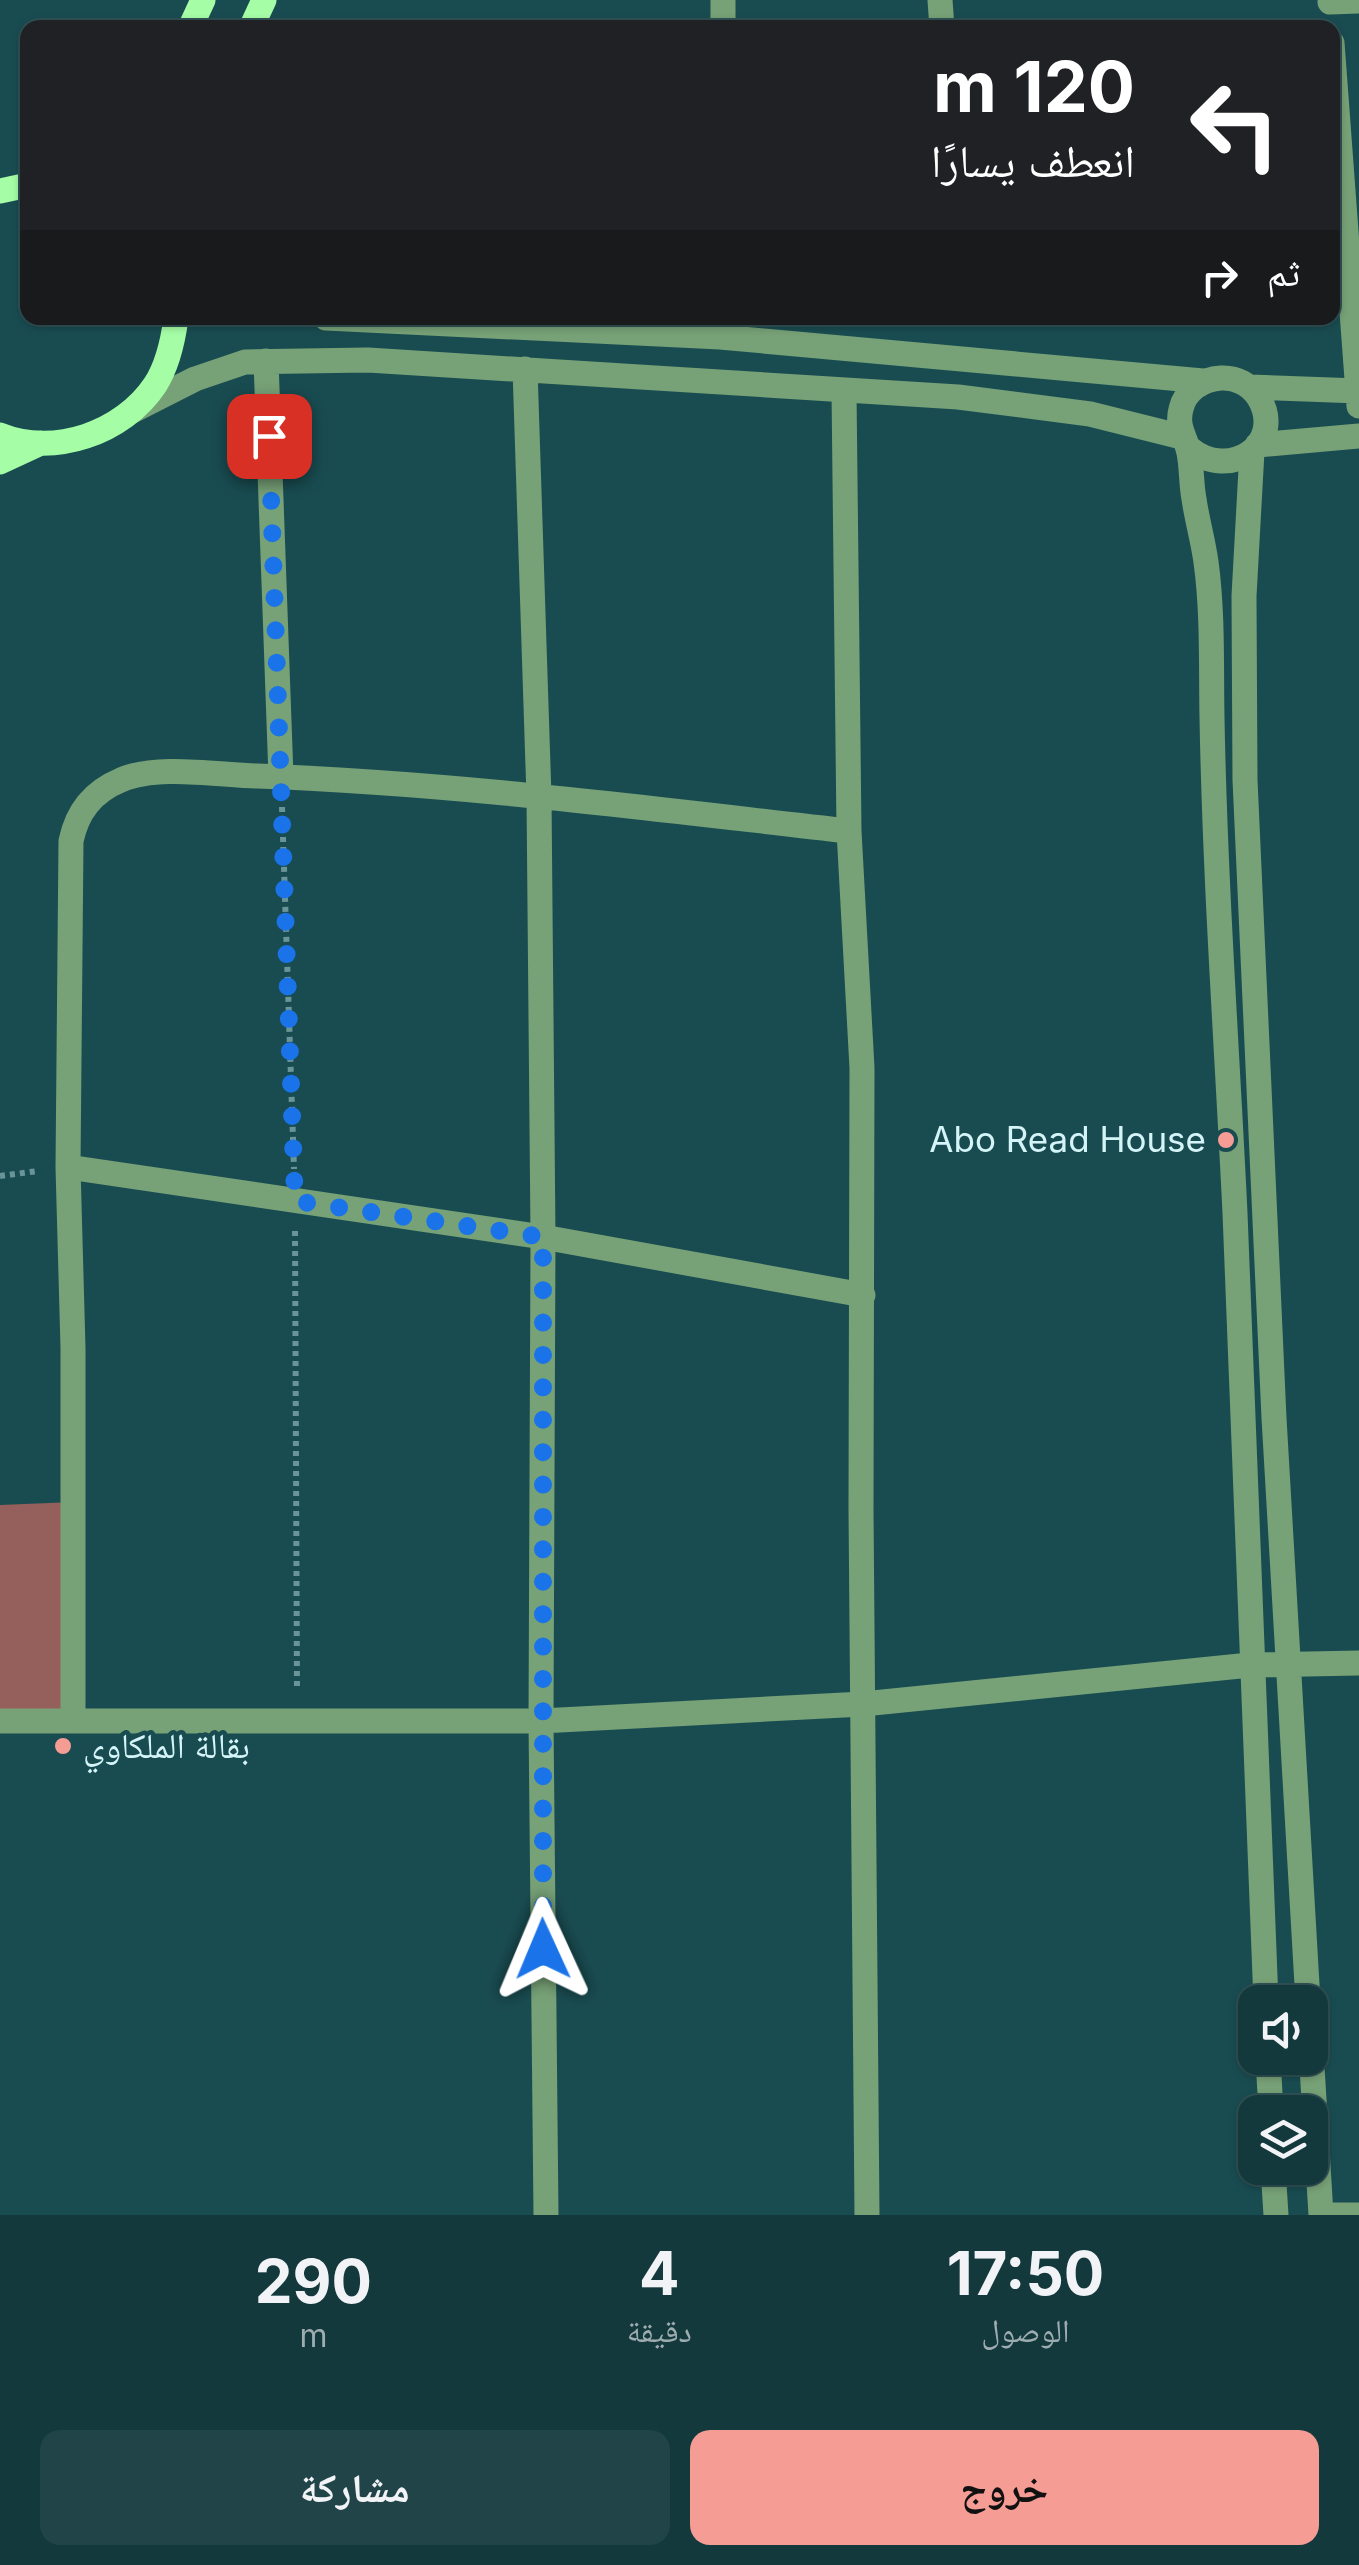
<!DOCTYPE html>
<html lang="ar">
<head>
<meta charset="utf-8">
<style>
  body { margin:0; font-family:Inter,"Noto Naskh Arabic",sans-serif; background:#204448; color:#f1f3f6; direction:rtl; height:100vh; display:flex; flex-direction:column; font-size:38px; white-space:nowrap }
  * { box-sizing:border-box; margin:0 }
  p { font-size:32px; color:#9dacb0 }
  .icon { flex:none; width:55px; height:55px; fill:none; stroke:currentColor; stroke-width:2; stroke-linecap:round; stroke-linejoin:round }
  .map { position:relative; height:2215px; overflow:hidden; direction:ltr }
  .drawer { display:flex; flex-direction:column; background:#13393d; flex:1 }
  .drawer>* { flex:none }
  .top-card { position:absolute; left:20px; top:20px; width:1320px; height:305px; border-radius:20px; box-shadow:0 2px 8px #0004,0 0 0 2px #325357; direction:rtl; background:#202124; color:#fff; overflow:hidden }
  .controls { position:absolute; left:1238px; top:1985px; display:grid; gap:20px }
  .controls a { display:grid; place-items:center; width:90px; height:90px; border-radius:20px; background:#13393d; box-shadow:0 2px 8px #0004,0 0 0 2px #325357; font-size:50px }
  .pin { position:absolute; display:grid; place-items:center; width:85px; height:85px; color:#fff; margin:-42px; border-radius:20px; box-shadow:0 5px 15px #0006 }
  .me { position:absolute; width:110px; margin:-55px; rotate:359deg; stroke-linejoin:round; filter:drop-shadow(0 0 8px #0008) }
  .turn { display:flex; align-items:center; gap:35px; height:210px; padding:0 40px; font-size:45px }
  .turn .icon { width:130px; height:130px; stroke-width:2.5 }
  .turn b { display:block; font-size:70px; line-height:85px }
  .then { display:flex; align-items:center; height:95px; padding:0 40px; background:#0003; gap:20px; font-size:38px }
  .eta { display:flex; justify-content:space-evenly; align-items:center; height:170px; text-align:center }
  .eta b { font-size:60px; font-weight:700; line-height:70px }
  .primary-button { display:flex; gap:20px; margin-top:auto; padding:20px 40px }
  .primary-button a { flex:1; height:115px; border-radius:20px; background:#f59c95; color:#111; font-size:40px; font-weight:700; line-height:115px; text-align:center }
  .primary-button a+a { background:#204448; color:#f1f3f6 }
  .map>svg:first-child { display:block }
  .green { fill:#955f5b }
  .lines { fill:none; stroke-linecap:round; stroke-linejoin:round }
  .path { stroke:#699498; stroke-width:6; stroke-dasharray:5 5; stroke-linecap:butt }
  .minor { stroke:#77a177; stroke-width:25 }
  .major { stroke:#a5fda6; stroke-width:25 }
  .route { stroke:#1a73e8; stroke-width:18; stroke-dasharray:0 32.4 }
  .poi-dot { fill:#f59c95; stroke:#194c51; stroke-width:4 }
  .labels { text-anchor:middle; stroke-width:9; stroke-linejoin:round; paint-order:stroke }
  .poi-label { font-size:35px; fill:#d4f4f8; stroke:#194c51; text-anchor:end }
</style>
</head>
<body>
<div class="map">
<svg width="1359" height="2215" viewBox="0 0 1359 2215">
  <rect width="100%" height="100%" fill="#194c51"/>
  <path class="green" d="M74,1502l-1,217 -73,2v-216z"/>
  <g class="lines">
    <path class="path" d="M282,807l12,362
      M0,1176l38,-5
      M295,1231l2,458"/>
    <path class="minor" d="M940,0l2,28
      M1330,2l29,-1
      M723,28v-28
      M1332,43l27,363
      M326,318l394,19 483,44
      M266,361l15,416
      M525,369l14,428 4,440 -2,484 5,494
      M1250,387l109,4
      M844,391l5,440 13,237 -1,441 6,706
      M132,411l63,-32 50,-17 123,-2 590,37 132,17 92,23
      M1257,445l102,-9
      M1189,448c40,34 97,-4 70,-50 -8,-13 -23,-21 -38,-20 -19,1 -36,13 -40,31 -5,18 5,28 8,44 3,15 2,30 5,46 3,21 9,41 12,63 7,51 5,104 6,156 3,165 15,330 23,495 12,263 19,526 31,789
      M1252,451l-8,145 1,184 29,638 34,584
      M68,1167l475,70 320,58
      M73,1719v-371l-5,-181 3,-326c6,-29 21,-49 50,-61 36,-16 97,-5 136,-4 198,7 396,33 592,55
      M0,1721h541l322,-17 387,-39 109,-2
      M1310,2034l11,181
      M1268,2058l3,54
      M1273,2168l3,47
      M1327,2215h32"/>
    <path class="major" d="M190,28l13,-28
      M251,28l13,-28
      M0,191l28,-6
      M0,435c54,22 123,-2 155,-50 13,-20 18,-44 21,-67
      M0,462l41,-19"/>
  </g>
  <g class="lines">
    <path class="route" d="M269,436l26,765 248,36v712"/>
  </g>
  <g class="poi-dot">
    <circle cx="1226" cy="1140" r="10"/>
    <circle cx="63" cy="1746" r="10"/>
  </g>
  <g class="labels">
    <g class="poi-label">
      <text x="1206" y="1152">Abo Read House</text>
      <text x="83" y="1758" text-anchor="start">بقالة الملكاوي</text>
    </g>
  </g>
</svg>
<div class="controls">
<a><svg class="icon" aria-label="sound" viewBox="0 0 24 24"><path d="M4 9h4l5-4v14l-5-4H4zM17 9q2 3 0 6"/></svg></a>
<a><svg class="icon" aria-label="layers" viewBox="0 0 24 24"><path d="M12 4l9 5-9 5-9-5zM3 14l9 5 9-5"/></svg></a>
</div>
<div class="pin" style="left:269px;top:436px;background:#d93025"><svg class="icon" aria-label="arrive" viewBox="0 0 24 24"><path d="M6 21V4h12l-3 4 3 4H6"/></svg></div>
<svg class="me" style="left:543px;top:1949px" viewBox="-20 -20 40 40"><path d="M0-17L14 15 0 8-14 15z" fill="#1a73e8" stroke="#fff" stroke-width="4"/></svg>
<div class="top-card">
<div class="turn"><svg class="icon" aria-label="left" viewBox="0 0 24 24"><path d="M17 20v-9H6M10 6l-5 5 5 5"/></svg><div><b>120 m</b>انعطف يسارًا</div></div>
<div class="then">ثم<svg class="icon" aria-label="right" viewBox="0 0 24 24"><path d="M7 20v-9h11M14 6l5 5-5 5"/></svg></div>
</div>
</div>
<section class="drawer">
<div class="eta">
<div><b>17:50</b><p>الوصول</p></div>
<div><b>4</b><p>دقيقة</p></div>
<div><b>290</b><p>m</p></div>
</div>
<div class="primary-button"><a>خروج</a><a>مشاركة</a></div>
</section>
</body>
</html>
